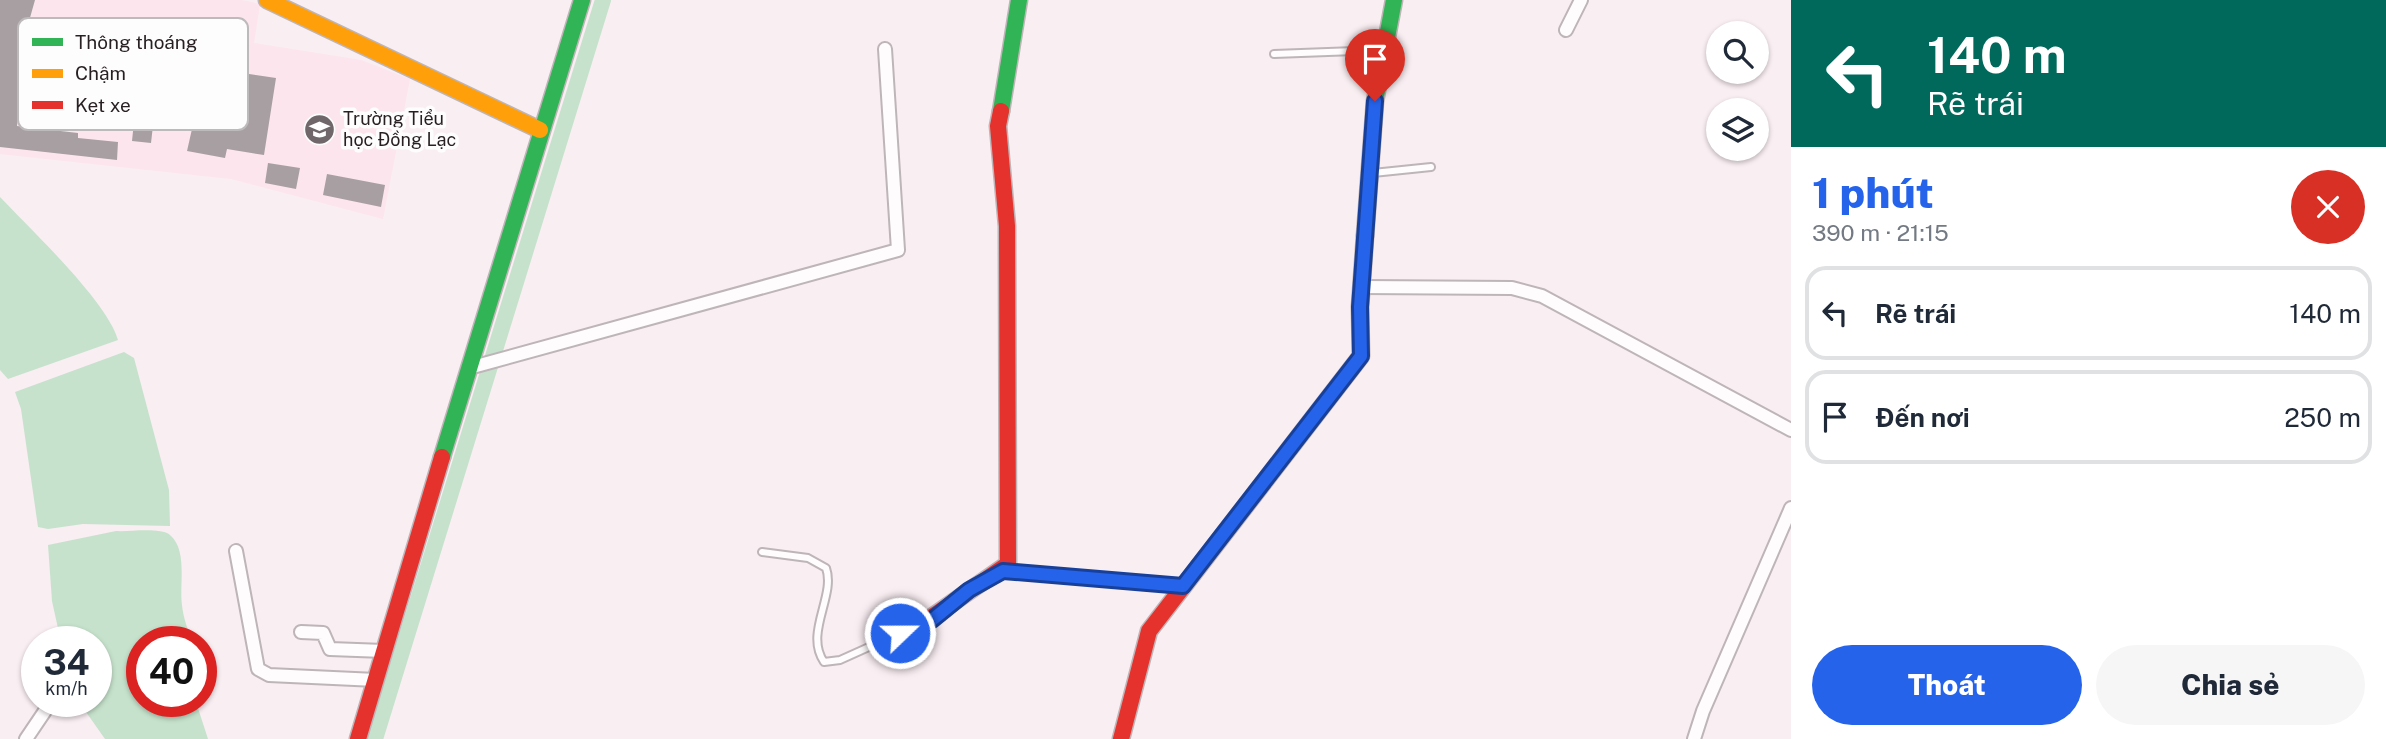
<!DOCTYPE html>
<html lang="vi">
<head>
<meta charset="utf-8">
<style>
  body { margin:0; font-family:"Public Sans",sans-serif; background:#f6f6f7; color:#1f2937; height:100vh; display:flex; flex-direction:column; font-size:26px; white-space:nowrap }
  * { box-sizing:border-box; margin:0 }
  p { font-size:23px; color:#747a83 }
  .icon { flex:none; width:38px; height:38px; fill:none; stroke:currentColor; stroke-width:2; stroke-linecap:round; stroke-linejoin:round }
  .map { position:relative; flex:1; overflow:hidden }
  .details { display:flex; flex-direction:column; background:#fff; width:595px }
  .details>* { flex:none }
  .guide { background:#00695c; color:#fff; overflow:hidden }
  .fabs { position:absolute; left:1706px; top:21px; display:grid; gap:14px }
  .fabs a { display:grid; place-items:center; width:63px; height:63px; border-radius:50%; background:#fff; box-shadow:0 2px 5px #0004; font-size:35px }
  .speed { position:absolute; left:21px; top:626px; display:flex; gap:14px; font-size:35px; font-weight:700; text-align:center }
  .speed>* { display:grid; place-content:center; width:91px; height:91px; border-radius:50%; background:#fff; box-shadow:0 2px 5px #0004; line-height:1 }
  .speed small { font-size:18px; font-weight:400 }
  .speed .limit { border:10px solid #d22; background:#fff; color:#111 }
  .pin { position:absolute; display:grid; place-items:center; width:60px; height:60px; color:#fff; margin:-72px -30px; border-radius:50% 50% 50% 0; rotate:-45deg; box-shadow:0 0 7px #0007 }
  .pin .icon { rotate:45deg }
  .me { position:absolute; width:77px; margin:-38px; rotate:68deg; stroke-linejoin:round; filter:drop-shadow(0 0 5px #0008) }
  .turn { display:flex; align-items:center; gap:24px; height:147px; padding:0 21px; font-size:32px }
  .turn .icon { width:91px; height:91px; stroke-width:2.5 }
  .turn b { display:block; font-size:49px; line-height:60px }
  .round { display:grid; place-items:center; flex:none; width:74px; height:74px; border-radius:37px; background:#f6f6f7 }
  .head { display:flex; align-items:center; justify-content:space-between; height:119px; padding:0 21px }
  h1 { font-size:42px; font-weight:800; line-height:52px; color:#2563eb }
  .action { display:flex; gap:14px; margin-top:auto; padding:14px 21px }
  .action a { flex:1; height:80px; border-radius:42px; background:#2563eb; color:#fff; font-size:28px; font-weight:800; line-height:80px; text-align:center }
  .action a+a { background:#f6f6f7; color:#1f2937 }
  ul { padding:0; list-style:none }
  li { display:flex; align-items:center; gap:21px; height:94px; margin:0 14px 10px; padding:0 7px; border:4px solid #e0e1e3; border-radius:21px }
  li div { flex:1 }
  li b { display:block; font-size:26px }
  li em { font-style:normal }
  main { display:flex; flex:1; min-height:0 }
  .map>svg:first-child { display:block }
  .built { fill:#fce5ed }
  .water { fill:#c6e2cc }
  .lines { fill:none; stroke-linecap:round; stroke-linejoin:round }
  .canal { stroke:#c6e2cc; stroke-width:16 }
  .building { fill:#a89fa2 }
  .lane-casing { stroke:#beb5b8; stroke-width:10 }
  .street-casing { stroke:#beb5b8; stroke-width:16 }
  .fast-casing { stroke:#beb5b8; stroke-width:19 }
  .slow-casing { stroke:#beb5b8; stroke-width:19 }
  .jam-casing { stroke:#beb5b8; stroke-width:19 }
  .lane { stroke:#fefcfd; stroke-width:6 }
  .street { stroke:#fefcfd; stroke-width:12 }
  .fast { stroke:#30b455; stroke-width:16 }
  .slow { stroke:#ff9f0a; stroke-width:16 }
  .jam { stroke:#e5322d; stroke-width:16 }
  .route-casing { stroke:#184099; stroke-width:18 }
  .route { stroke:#2563eb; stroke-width:12 }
  .labels { text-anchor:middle; stroke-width:7; stroke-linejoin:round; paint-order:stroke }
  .poi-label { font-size:18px; fill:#271f22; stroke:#fdfdfd; text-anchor:start }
  .key { fill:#fdfdfd; stroke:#bdbabb; stroke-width:2 }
  .key-label { font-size:19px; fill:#271f22 }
</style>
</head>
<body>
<main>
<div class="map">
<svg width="1791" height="739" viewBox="0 0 1791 739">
  <rect width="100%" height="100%" fill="#f9eef2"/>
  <path class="built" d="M0,0h242l18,4 -6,39 107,17 49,19 -27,140 -152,-40 -231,-25z"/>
  <path class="water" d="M0,197c30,32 107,104 118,143l-110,39 -8,-9z
    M124,352l10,6 35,132 1,36 -87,-2 -35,5 -10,-2 -17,-118 -6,-17z
    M116,531c13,1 44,-4 54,4 18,15 9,51 12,70 1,12 6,26 11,37h-51v60h54l12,37h-103l-26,-37h17v-60h-35l-9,-41 -4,-56z"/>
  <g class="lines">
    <path class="canal" d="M375,739l228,-739"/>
  </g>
  <path class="building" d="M0,0h35l-13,46 3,1 -8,79 61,7v5l40,4 -1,18 -117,-13z
    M217,37l30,5 -5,31 34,5 -12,77 -37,-6 -2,9 -38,-7 10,-44 -41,-8 -5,44 -19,-2 8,-77 37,4 5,-26 33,7z
    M268,163l32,5 -4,21 -31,-6z
    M327,174l58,11 -4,22 -58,-12z"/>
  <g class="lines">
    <defs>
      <path id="lane" d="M1274,54l108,-4
        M1373,173l58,-6
        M762,552l46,6 18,10c10,28 -22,65 -2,94l16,-2 60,-27"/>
      <path id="street" d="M1566,30l15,-30
        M1362,287l150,1 30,8 249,134
        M469,368l429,-118 -13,-201
        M236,551l22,118 11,6 107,5
        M1003,571l180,15
        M301,632l22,1 7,16 54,2
        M26,739l25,-37
        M1694,739l9,-28 88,-203"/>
      <path id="fast" d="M1001,111l18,-111
        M1365,236l10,-135 19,-101
        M442,457l140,-457"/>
      <path id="slow" d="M267,0l273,130"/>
      <path id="jam" d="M900,633l29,-14 79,-55 -1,-338 -9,-100 3,-15
        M358,739l84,-282
        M1121,739l28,-108 212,-275 -1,-49 5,-71"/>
    </defs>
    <use href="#lane" class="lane-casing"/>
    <use href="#street" class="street-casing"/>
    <use href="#fast" class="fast-casing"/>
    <use href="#slow" class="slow-casing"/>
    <use href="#jam" class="jam-casing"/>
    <use href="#lane" class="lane"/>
    <use href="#street" class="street"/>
    <use href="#fast" class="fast"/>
    <use href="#slow" class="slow"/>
    <use href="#jam" class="jam"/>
  </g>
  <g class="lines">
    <defs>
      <path id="route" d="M900,633l32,-13 37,-30 34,-19 180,15 178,-230 -1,-49 15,-206"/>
    </defs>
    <use href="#route" class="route-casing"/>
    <use href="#route" class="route"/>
  </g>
  <defs>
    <symbol id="school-disc" viewBox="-11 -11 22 22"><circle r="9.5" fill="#70676b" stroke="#fdfdfd"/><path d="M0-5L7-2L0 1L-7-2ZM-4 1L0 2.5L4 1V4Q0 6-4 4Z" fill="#fff"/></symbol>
  </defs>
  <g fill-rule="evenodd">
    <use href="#school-disc" x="302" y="112" width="35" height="35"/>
  </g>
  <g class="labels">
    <g class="poi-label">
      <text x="343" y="125">Trường Tiểu<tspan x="343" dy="21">học Đồng Lạc</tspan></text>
    </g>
  </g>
  <rect x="18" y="18" width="230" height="112" rx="10" class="key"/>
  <rect x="32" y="38" width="31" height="8" fill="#30b455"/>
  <rect x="32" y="69" width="31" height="9" fill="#ff9f0a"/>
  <rect x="32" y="101" width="31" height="8" fill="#e5322d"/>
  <g class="key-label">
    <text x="75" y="49">Thông thoáng</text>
    <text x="75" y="80">Chậm</text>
    <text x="75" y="112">Kẹt xe</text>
  </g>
</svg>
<div class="fabs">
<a><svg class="icon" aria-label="search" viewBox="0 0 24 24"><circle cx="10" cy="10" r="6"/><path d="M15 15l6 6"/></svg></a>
<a><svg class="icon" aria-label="layers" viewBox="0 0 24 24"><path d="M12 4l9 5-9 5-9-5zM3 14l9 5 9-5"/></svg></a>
</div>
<div class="speed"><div>34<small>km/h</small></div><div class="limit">40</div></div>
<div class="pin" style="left:1375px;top:101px;background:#d93025"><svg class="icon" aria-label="arrive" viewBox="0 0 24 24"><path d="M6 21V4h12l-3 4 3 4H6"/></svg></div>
<svg class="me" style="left:900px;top:633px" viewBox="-20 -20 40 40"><circle r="17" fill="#2563eb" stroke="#fff" stroke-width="3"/><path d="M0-11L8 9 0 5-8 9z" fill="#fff"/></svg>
</div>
<section class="details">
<div class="guide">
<div class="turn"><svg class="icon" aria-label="left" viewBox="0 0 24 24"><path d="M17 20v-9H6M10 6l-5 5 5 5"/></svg><div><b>140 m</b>Rẽ trái</div></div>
</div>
<div class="head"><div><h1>1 phút</h1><p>390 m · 21:15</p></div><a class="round" style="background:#d93025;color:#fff"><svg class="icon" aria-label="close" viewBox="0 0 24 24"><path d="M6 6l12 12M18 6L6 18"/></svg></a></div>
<ul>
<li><svg class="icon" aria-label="left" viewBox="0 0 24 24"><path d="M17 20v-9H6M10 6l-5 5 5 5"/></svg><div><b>Rẽ trái</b></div><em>140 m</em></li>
<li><svg class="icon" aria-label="arrive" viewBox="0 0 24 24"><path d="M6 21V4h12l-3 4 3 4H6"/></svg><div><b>Đến nơi</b></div><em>250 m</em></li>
</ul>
<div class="action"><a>Thoát</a><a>Chia sẻ</a></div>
</section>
</main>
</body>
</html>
